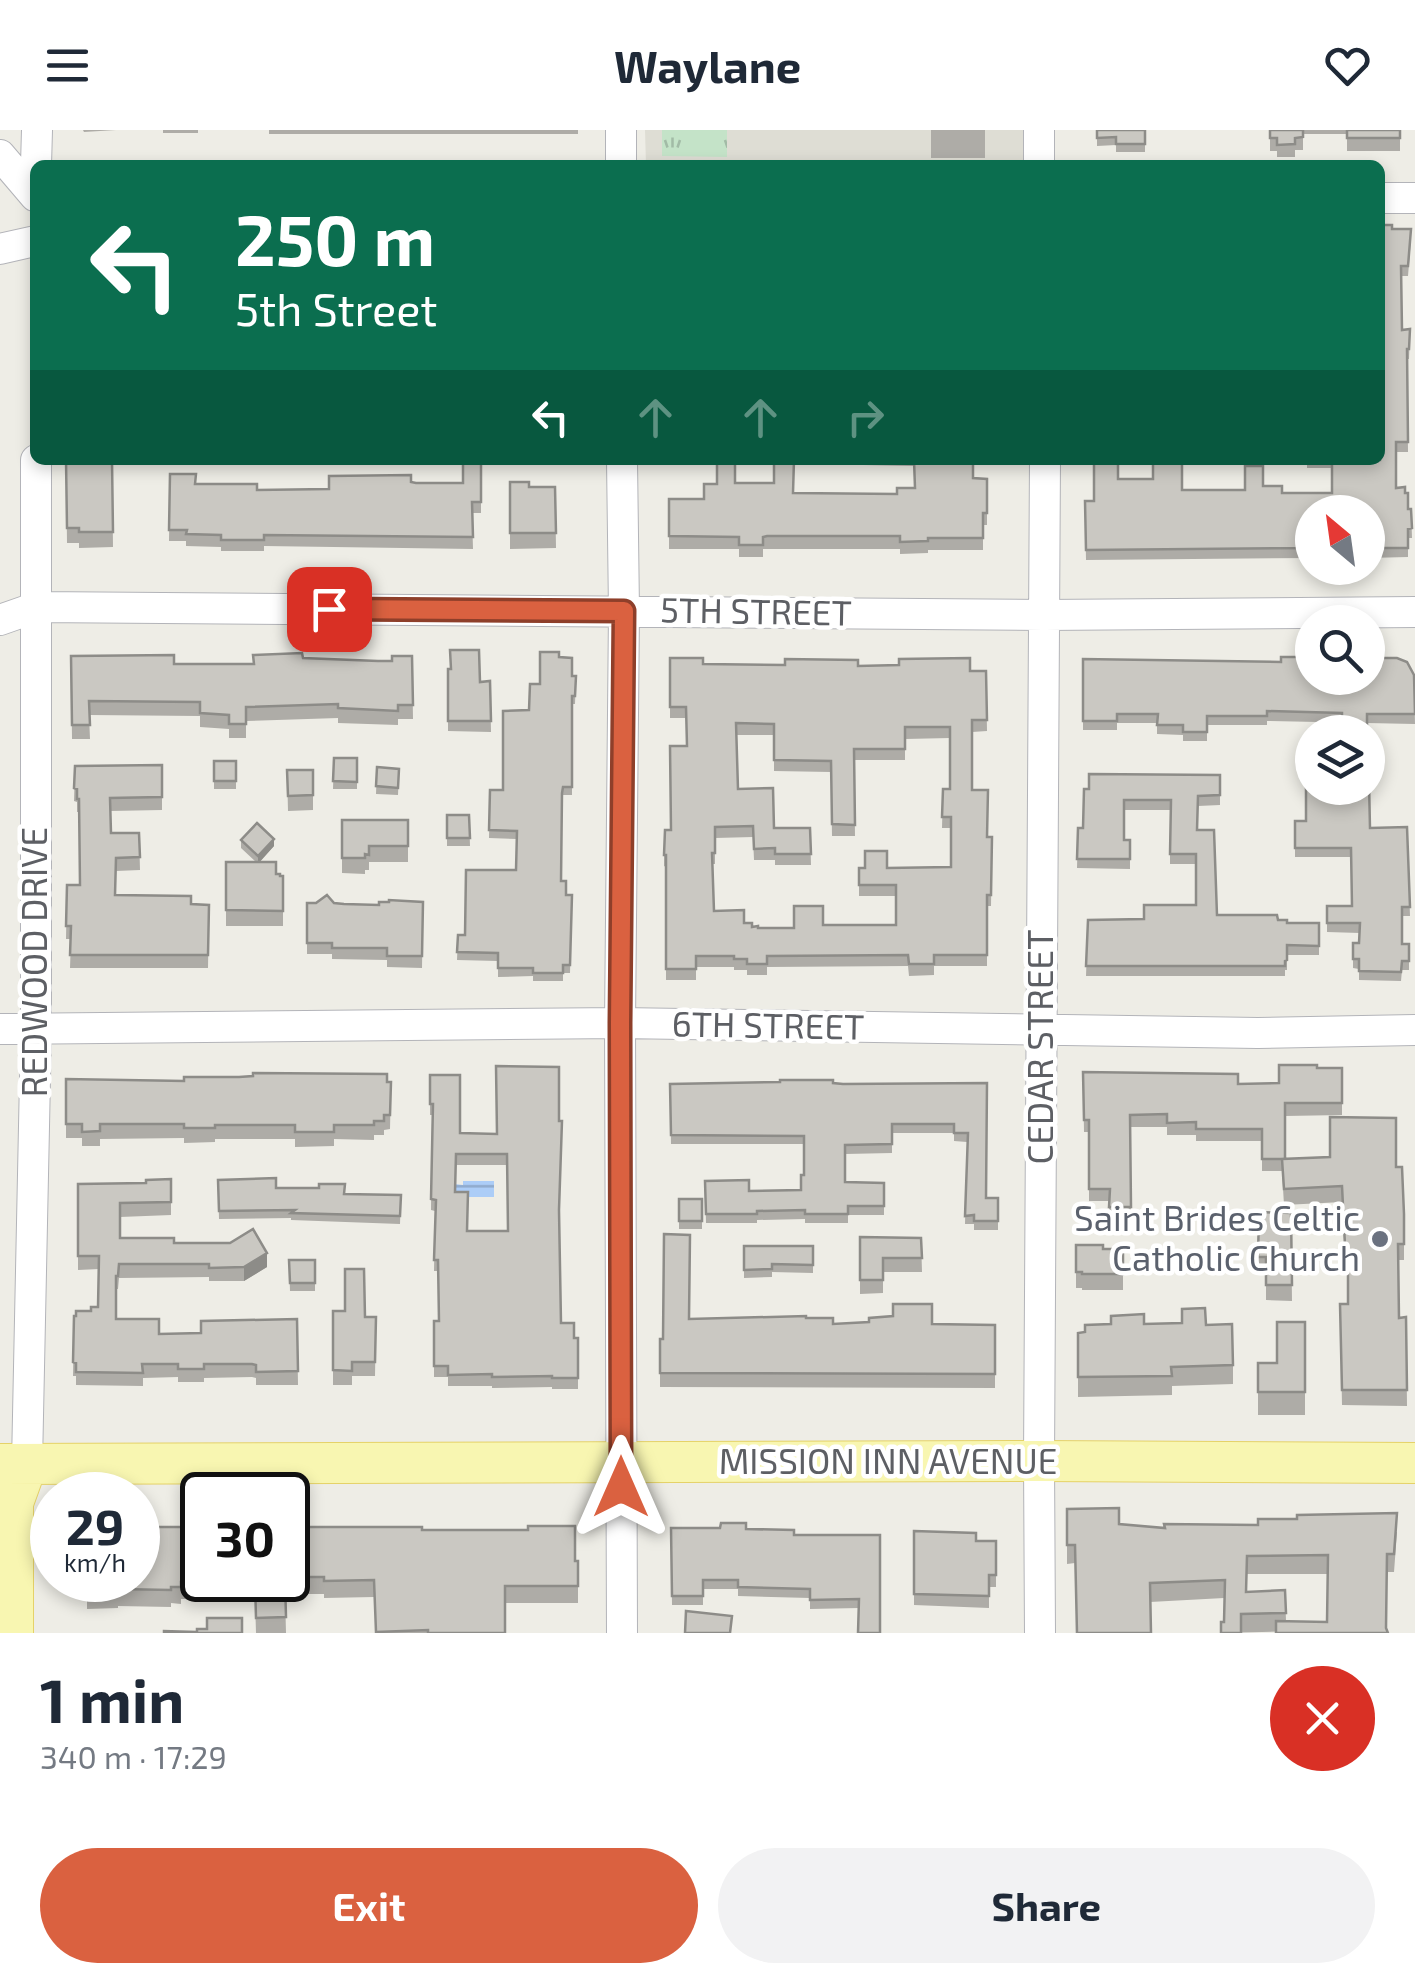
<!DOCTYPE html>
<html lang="en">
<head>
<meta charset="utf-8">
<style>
  body { margin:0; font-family:"Exo 2",sans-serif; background:#f2f2f3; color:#1f2937; height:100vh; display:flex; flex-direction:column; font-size:38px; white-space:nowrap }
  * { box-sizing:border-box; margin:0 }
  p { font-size:32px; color:#747a83 }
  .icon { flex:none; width:55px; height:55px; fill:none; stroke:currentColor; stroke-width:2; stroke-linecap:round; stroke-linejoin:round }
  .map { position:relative; height:1503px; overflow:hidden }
  .drawer { display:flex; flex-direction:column; background:#fff; flex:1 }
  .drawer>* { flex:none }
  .top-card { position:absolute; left:30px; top:30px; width:1355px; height:305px; border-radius:15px; box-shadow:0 5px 15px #0003; background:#0b6e4f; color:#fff; overflow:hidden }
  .needle { width:65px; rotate:331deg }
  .controls { position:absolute; left:1295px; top:365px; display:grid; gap:20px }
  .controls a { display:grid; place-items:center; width:90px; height:90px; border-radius:50%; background:#fff; box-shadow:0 5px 15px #0003; font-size:50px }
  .speed { position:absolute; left:30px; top:1342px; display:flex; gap:20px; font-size:50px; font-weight:700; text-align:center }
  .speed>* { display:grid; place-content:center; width:130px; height:130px; border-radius:50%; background:#fff; box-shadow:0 5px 15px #0003; line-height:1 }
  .speed small { font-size:25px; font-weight:400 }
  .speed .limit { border:5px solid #111; border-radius:15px; background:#fff; color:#111 }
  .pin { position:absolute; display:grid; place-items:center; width:85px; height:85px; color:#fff; margin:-42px; border-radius:20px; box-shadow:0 5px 15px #0006 }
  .me { position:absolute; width:110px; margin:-55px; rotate:0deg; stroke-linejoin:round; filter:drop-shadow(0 0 8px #0008) }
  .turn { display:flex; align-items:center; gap:35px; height:210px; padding:0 40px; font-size:45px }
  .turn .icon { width:130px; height:130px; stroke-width:2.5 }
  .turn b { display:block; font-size:70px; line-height:85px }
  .lanes { display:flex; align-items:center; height:95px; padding:0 40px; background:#0003; justify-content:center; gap:50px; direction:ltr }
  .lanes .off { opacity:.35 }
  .round { display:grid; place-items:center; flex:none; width:105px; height:105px; border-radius:52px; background:#f2f2f3 }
  .headline { display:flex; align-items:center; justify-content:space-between; height:170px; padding:0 40px }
  h1 { font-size:60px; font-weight:700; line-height:75px }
  .primary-button { display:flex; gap:20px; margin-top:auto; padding:20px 40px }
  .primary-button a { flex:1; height:115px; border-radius:60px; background:#da6140; color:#fff; font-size:40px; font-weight:700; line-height:115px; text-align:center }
  .primary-button a+a { background:#f2f2f3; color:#1f2937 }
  header { display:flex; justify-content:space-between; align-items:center; height:130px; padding:0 40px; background:#fff; font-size:45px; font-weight:700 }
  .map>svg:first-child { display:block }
  .education { fill:#deddd4 }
  .park { fill:url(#park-tufts) }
  .water { fill:url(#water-rules) }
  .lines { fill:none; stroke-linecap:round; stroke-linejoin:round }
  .minor-casing { stroke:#b3b4b9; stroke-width:32 }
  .major-casing { stroke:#e5d268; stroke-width:42 }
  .minor { stroke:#fff; stroke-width:30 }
  .major { stroke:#f8f6b1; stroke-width:40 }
  .wall { fill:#aeaca7; fill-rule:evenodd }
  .shaded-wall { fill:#8d8c88 }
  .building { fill:#cac8c2; stroke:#8d8c88; stroke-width:2.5; fill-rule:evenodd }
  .route-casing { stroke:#8e3f2a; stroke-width:25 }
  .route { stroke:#da6140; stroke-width:18 }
  .worship-dot { fill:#6b7280; stroke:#fff; stroke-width:4 }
  .labels { text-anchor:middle; stroke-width:9; stroke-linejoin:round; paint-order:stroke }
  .street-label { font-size:35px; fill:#5d5f64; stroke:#fff }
  .worship-label { font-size:35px; fill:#5b616d; stroke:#fff; text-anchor:end }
</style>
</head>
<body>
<header><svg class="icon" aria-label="menu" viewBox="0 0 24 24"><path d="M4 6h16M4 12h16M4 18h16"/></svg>Waylane<svg class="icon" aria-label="heart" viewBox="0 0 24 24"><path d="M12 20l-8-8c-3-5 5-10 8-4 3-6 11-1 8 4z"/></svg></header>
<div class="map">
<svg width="1415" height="1503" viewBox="0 0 1415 1503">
  <defs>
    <pattern id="park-tufts" width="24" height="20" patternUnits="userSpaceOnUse" patternTransform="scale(2.5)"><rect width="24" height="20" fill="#c4e3c8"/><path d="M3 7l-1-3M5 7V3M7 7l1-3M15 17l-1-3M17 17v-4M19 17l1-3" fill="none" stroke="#a2bba6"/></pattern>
    <pattern id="water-rules" width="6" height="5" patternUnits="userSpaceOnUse" patternTransform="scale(2.5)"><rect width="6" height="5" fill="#accdf7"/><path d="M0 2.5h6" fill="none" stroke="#8faacc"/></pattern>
  </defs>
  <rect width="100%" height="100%" fill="#eeede6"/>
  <path class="education" d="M645,0h378v35h-377z"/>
  <path class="park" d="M662,0h65v27l-65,-1z"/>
  <path class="water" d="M463,1051h31v16h-31l-9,-3v-10l9,1z"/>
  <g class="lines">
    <defs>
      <path id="minor" d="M621,0v35
        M1039,0v35
        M0,25l35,41
        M36,35l1,-35
        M1380,68h35
        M0,119l35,-8
        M0,490l37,-13 1007,8 371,-3
        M0,899l620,-6 638,10 157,-3
        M27,1334l9,-434v-570
        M622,1503l-2,-610 4,-412 -2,-151
        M1040,1503l-1,-172 6,-1001"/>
      <path id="major" d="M0,1334l1039,-3 376,2
        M13,1503v-130l14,-39"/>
    </defs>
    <use href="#minor" class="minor-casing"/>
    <use href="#major" class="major-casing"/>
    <use href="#minor" class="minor"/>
    <use href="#major" class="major"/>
  </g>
  <path class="wall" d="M83,0h33l-32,2z
    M163,0h35v3h-35z
    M269,0h309v4h-309z
    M931,0h54v28h-54z
    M1097,0h48v22h-29v-7l-19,1z
    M1270,0h130v21h-53v-17h-44v16h-8v7h-18v-6h-7z
    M1392,99l19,10 -3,37h-7l1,54 8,-1 -1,30h-2l1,93h-12v36l12,21h3l1,29h-4v19l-40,1v-46h-56v46l-226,2 -1,-59h9l24,-22 64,11h63l18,-4 19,7h50v-25h-25v-8h73z
    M66,330h46l1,87 -34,1v-5h-12z
    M481,330v53h-9l1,36 -209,-3v5h-43v-4l-35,-1v-5h-17l1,-67 25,10 62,6 72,-1 82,-7 5,1h47z
    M863,330h110v18l14,1v46h-4v25h-55v3l-28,1v-5h-137v8h-24v-8h-70v-50h35l13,-15 18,-1 59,10 103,1 17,-6v-22l-51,-1z
    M510,352l19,5h26l1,61 -46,1z
    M71,526l103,8h80l49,-6 75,3h14l20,-5 1,63h-15v6l-60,-2v-5l-92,3v17h-17v-9l-29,-2v-11l-111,-1 1,24h-18z
    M559,527l13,19h4l-1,28h-3v91h-9l-1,6 -1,80 5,14h6l-2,78h-7v8h-30v-5l-35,1v-16l-41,-1 1,-25h7l51,-65 1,-31 -28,-1 1,-48h13l26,-80 11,-26z
    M670,528l33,6 155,2 128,5 1,60 -15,1v58l16,47h4l-1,69h-4v60h-53v9l-25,1 -1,-10 -141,1v8h-20v-5h-13v-3h-38v13h-30v-113l-2,-1v-11l7,-25 15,-84v-28h-16zM737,605h37v36l57,1 1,64h23l-1,-76h51v-21l45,-1v51h-7l-1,39h9v39l-92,1v28h37v29h-73l-29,3h-36l-44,-17 -1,-47h2v-26l38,-1 1,23h21v5h36l-1,-37h-36l-36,-39z
    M1083,529l227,5 104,11 1,49 -148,-3v4h-60v16h-24v-6l-26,-1v-11h-40v7h-34z
    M448,539l32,13 10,-1 1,51 -43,-1z
    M334,628h23v31h-24z
    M214,631h22v28h-22z
    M162,635v45l-52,1 1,22h28l1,37 -24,1v24l75,9 18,1 -1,63h-138l1,-29h-5l1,-54h13l-1,-73h-2v-10l-3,-1 1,-35z
    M377,637l22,2 -1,26 -22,-1z
    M287,640h26v40l-25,1z
    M1220,645v30l-22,1 -1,24 20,85 61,5 9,3h32v32h-32v15h-2v6h-199l2,-56 56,-1 52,-14v-41h-26v-54h-46v30h6v29l-53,-1 1,-40h5l1,-39z
    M447,685h22l1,31h-23z
    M342,690h66v42h-39v8h-4v4l-23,-1z
    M1295,691l75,7 37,-1 3,89h-8v28h7v26h-7l-1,11 -42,-1v-11l-6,-1v-9l6,-16 1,-10 -33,-1v-26h25l-1,-49h-56z
    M241,710l33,6 -15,16 21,14h3v50h-57v-64h30l-15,-14z
    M423,772l-1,66 -35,-1v-7l-55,-1v-5h-25v-51h27l45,2z
    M1317,938h25v47l-57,1v43l111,8 8,47v46h-6l1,58 7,-1 1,89 -65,-1 -2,-101h8v-43h-3l-3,-59 -58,3 -2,-34h-20v-30h-66v-6h-29v-8h-37l1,93 -22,-1v-18h-20v-69h-5l-1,-60 155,12 41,-1z
    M430,945l30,58 37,1 62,82 2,107 13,15h4v51h-26v-2l-60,1v-2h-44v-9h-14v-56h5l-1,-50h-4l1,-60 -4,-1 1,-95h-2zM456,1035h51l1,66h-41l-11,-39z
    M66,949l325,3 -1,47 -6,1v5h-10v5l-40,-1v7l-39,1v-8h-80v3l-31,1v-5l-84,1v7h-18v-8h-16z
    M987,953l-1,115h12v32h-24v-6h-9l2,-82 -13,-1v-8h-62v20l-47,1v28l39,1v32h-36v8h-43v-4l-48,1v3h-51l-1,-42 44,10 52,-1 3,-15v-31h-133l-1,-60z
    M171,1049v36l-51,2v21l54,5 93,24 -23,14h-35v-4l-90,1 -1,11h-2v30l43,15 42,-1 96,-14 1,66h-42v-7l-4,-1 -48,1v4h-26v-5l-35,1v8l-67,-1v-9h-3l1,-60 17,-5 7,-4 1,-38 -21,1v-86l68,-1z
    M218,1050l58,8 69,6 56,1 -1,29 -109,-4v-2l-72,1z
    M679,1069h23v30h-23z
    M1259,1082l32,1 1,88 -26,-1v-28h-8z
    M860,1107l61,1 1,34h-39v21l-23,1z
    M1076,1115l27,4h20v41h-41v-2h-6z
    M744,1116h69v27l-41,-1v5l-28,1z
    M289,1130h26v31h-25z
    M333,1181l32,6h11l-1,59h-23v9h-19z
    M806,1188l27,6 162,1v63l-335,-1v-48h3l26,-20z
    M1305,1192v93h-47v-52h19z
    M1144,1194l62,1 27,40v19l-61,2v9l-94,2v-64z
    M1067,1379l52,15 46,4 232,4 -3,40h-7l-1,57 -165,4 3,-11v-24l-74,4 -75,-39 -8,1zM1247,1444h81l-1,48 -41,-1 -1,-31 -38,2z
    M288,1397l134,3 156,31v42h-73v30h-129l-2,-36 -50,1v-4h-39l1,39h-30l-1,-34h-74v5l-10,-1v4l-53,-1v2l-31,1v-10h-2v-19h203z
    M671,1398l75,1 48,6h86l-21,73 -49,1v-11l-72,-2v-7h-35v16h-31z
    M914,1401l62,10h20v46h-7v21l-75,-3z"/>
  <path class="shaded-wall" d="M274,709v7l-16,18v-8z
    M267,1123v14l-23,14v-14z"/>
  <path class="building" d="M1097,0h48v14h-29v-7l-19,1z
    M1270,0h33v7l-8,1v6l-18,1v-7h-7z
    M1347,0h53v8h-53z
    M1380,95h12v4h19l-3,37h-7l1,64 8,-1 -1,20h-2l1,93h-12v46l9,-1v6h3v16h3l1,19 -4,1v19h-40v-36h-56v36l-226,2 -1,-49h9v-41h24v19h35v-19h29v30h63v-24h18v20h19v7h50v-33h48z
    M66,330h46l1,72h-34v-4h-12z
    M463,330h18v42h-9l1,35 -209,-2v5h-43v-5l-35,-1 1,-4h-18l1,-56h26l-1,10h62v6l72,-1v-13l82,-1v7l5,1h47z
    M717,330h18v23h39v-23h20l-1,33 104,1v-6h18l-1,-28h59v18l14,1v34h-4v25h-55v3l-28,1v-6h-133l-4,1v8h-24v-8l-70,-1v-37h35v-15h13z
    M510,352h19v5h26l1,46h-46z
    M450,520h29l1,32 10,-1 1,40h-43v-52h3z
    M540,522h19v5l13,1v18h4l-1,20h-3v91h-9l-1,6 -1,88h5v14h6l-2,70h-7v8h-30v-5h-35v-15l-41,-1 1,-17h7l1,-65h50l1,-39 -28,-1 1,-40h13v-79l26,-1 1,-26h10z
    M302,523l1,5 75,3h14v-5h20l1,49h-15v6l-60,-3v-4l-92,3v17h-17v-9l-29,-2v-11l-111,-1 1,24h-18l-1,-69 103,-1v9h80l-1,-9z
    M1281,527h29v7h2v14h56v-13h10l-1,-7h20l10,4 7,13 1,39h-48v18h-25v-19l-75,-2v5h-60v16h-24v-7h-26l1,-11h-41v7h-34v-62l198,3z
    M670,528h33v6l82,1v-6l73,1v6l41,-1v-6l71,-1v13h16l1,49h-15v70h16l-1,47h5l-1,58h-4v60h-53v9h-25l-1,-9 -141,1v8h-20v-5h-13v-3h-38v13h-30v-114h-2l1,-25h6l-1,-84h17l-1,-39h-16zM736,593l38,1v36l57,1 1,63 23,1 -1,-76h51v-22h45v62h-7l-1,28h9v50l-64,1v-17h-22v17h-6v17h37v40h-73v-19h-29v22h-36v-2l-6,1v-4h-8v-13l-30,1 -2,-58h3v-26l38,-1 1,23 21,-1v6h36l-1,-26h-36l-1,-40 -35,1z
    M1368,604l2,94 37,-1 3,80h-8v37h7v17h-7l-1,11 -42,-1v-12h-6v-16h6l1,-20h-33v-17h25l-1,-58h-56v-27h11v-65h6v32h56z
    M334,628h23v24l-24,-1z
    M214,631h22v20h-22z
    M162,635v32l-52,1 1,35h28l1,24 -24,1 -1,37 76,1v8l18,1 -1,50h-138l1,-29h-5l1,-41h13l-1,-86h-2v-10l-3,-1 1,-22z
    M377,637l22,2 -1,19 -22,-2z
    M287,640h26v25l-25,1z
    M1089,644l131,1v20l-22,1 -1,34h17l3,85h60l1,5h9v3h32v23l-32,-1v15l-2,1v5h-199l2,-46 56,-1v-14h52v-51h-26l1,-54h-47v40h6v19h-53l1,-31h5l1,-39h5z
    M447,685h22l1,23h-23z
    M342,690h66v26h-39v9l-4,-1v4h-23z
    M257,693l17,16 -16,17 -17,-16z
    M226,732h50v12h4v2h3v35l-57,-1z
    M327,765l7,8 10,1 35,1v-3h10v-2l34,2 -1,54h-35v-8h-55v-5h-25v-40h9z
    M1279,935h38v3h25v35h-57v56h-23v-30h-66v-7l-29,1v-9l-37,1 1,92h-22l1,-18h-21v-69h-5l-1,-48 155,2v10l41,-1z
    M496,936l63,1v54h3l-3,89 2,113h13v15h4v40h-26v-2l-60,1v-3l-44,1v-9h-14v-45h5l-1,-61h-4l2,-60 -5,-1 2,-95h-3v-29h30v58l37,1zM456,1024h51l1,77h-41l1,-39h-13z
    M253,943l134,1v8h4l-1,33h-6v6h-10v4h-40v7h-39v-7h-80v3h-31v-4h-84v7l-18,1v-8h-16v-45l118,2v-4h55l14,-1z
    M780,950h53v3l10,1 144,-1 -1,115h12v23h-24v-6l-9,1 3,-83h-14v-9h-62v20l-47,1v37l39,1v23h-36v8h-43v-4l-48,1v3h-51l-1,-33 44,-1v11l52,-1v-15h3v-39l-133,-1 -1,-51 110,-2z
    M1330,987l66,1v49h6l2,47v30h-6l1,74 7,-1 1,73h-65l-2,-86h8v-59h-3l-3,-59 -58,3 -2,-30 48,-2z
    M276,1048v10h43v-4h26l-1,10 57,1 -1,21 -109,-3 4,-3 -76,1 -1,-31z
    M171,1049v23l-51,1v35h54v5h56l23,-14 14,24 -23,14 -35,1v-4h-90l-1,12h-2v43h43v15l42,-1v-12l96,-2 1,52 -42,1v-7l-4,-1h-48v5h-26v-5h-36l1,9 -67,-1v-9l-3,-1 1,-46h2v-5h15v-4h7l1,-51h-21v-72l68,-1v-3z
    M679,1069h23v22h-23z
    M1259,1082l32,1 1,72h-26v-28h-8z
    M664,1104l26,1 -1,84 117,-3v2h27v6l36,-2v-4l24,-2v-12h39v20l63,1v49l-335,-1v-34h3z
    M860,1107l61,1 1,20h-39v22h-23z
    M1076,1115h27v4h20v25h-41v-2h-6z
    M744,1116h69v19l-41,-1v5l-28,1z
    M289,1130h26v23h-25z
    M345,1139h19l1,48h11l-1,45h-23v9l-19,-1v-59h12z
    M1205,1178l1,17 26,-1 1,41 -62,2 1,9 -94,1v-44l7,-1v-7l26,-1v-8l33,-2v10l38,-1v-14z
    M1277,1192h28v70h-47v-29h19z
    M1119,1378v16l46,4 -1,-4 94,1v-6h39v-4l100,-2 -3,41h-7l-1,74 2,5h-112v-12l51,1 1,-67 -81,1 -1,36 39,-2 1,23 -45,1v19h-20v-11h3l1,-42 -75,3 1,50h-74l-2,-88h-8v-36z
    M721,1393h25v6l48,1v5h86v98h-22l1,-34 -49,1v-11l-72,-2v-7h-35v16h-31l-1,-68h49z
    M528,1396h47v35h3v25h-73v47h-77v-3l-52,2 -2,-52 -50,1v-4h-36v-50h134v3h106z
    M138,1397h64v53h83l1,37 -30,1 -1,-36h-74v5h-10v3l-53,-1v2l-31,1v-10h-2v-2h53z
    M914,1401l62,2v8h20v34h-7v21l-75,-2z
    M686,1481l46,5 -2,17h-45z
    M207,1488h35v15h-78v-2l33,1v-3h10z"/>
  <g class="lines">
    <defs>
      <path id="route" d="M329,479l295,2 -4,412 1,464"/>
    </defs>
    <use href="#route" class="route-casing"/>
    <use href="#route" class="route"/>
  </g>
  <circle class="worship-dot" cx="1380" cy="1109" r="10"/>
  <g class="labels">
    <g class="street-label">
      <text transform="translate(756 482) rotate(1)" y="12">5TH STREET</text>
      <text transform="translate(35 832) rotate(-90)" y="12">REDWOOD DRIVE</text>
      <text transform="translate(768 896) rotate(1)" y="12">6TH STREET</text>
      <text transform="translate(1041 917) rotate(-90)" y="12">CEDAR STREET</text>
      <text x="888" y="1344">MISSION INN AVENUE</text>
    </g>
    <g class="worship-label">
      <text x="1360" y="1101">Saint Brides Celtic<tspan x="1360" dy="40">Catholic Church</tspan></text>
    </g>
  </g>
</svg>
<div class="controls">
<a><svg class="needle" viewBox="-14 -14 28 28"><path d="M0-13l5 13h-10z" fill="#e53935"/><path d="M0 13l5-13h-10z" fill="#747a83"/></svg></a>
<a><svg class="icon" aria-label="search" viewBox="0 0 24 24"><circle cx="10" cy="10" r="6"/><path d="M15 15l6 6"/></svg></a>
<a><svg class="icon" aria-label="layers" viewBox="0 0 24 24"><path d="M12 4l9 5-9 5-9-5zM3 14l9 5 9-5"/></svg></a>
</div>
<div class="speed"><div>29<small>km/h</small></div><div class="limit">30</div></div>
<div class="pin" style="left:329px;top:479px;background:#d93025"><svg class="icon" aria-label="arrive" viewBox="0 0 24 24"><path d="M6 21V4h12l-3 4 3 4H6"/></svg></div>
<svg class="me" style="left:621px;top:1357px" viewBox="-20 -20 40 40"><path d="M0-17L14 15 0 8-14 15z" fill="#da6140" stroke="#fff" stroke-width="4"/></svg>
<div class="top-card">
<div class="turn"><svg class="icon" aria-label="left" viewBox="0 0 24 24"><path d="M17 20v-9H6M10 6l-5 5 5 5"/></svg><div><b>250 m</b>5th Street</div></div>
<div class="lanes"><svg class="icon" aria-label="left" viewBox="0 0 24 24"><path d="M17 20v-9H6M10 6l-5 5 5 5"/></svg><svg class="icon off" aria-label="ahead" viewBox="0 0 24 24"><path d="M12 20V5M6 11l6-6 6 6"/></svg><svg class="icon off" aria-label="ahead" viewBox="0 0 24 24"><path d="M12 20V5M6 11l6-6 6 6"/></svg><svg class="icon off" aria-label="right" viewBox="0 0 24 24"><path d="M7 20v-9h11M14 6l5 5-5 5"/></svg></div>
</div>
</div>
<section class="drawer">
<div class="headline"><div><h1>1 min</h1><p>340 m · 17:29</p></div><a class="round" style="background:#d93025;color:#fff"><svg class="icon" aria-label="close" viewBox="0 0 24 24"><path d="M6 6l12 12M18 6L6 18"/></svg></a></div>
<div class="primary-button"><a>Exit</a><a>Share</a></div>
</section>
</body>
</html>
